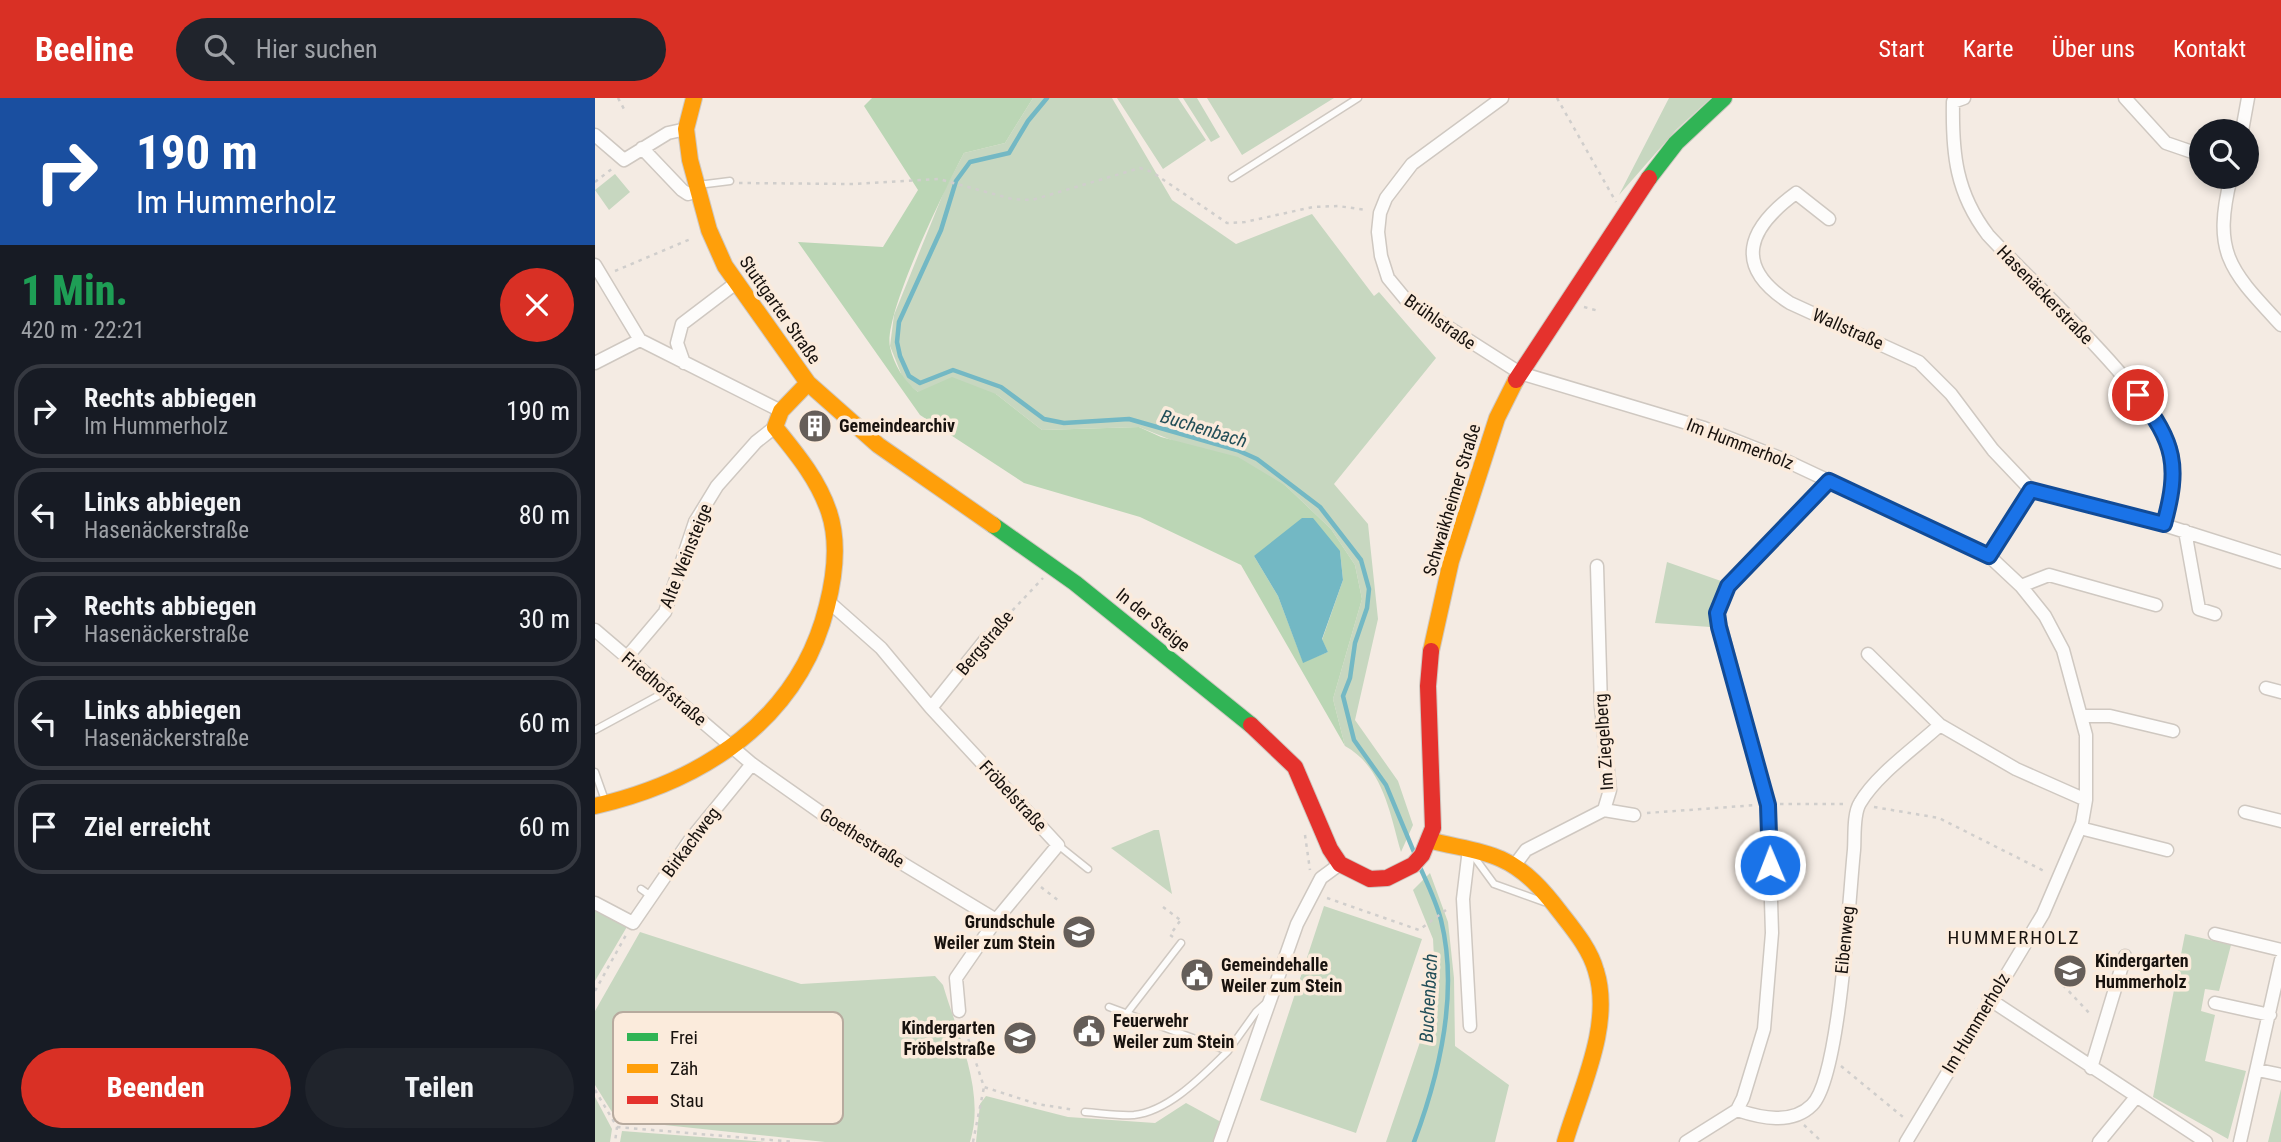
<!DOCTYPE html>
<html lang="de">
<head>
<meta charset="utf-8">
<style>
  body { margin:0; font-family:"Roboto Condensed",sans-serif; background:#20242c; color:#f1f3f6; height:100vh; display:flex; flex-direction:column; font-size:26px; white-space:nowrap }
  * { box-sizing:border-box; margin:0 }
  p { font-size:23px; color:#9ea1a6 }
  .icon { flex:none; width:38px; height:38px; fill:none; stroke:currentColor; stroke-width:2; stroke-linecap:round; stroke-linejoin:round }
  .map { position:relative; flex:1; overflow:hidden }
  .drawer { display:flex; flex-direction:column; background:#171b24; width:595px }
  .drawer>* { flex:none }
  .banner { background:#1a4fa0; color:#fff; overflow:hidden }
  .buttons { position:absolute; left:1594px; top:21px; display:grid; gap:14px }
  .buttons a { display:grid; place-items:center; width:70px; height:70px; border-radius:50%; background:#171b24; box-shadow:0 4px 10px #0003; font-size:35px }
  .pin { position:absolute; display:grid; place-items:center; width:60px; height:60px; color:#fff; margin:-30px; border:4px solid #fff; border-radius:50%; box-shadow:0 2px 7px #0007 }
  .me { position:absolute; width:77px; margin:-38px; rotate:359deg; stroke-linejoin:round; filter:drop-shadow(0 0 5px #0008) }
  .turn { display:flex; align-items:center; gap:24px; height:147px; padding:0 21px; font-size:32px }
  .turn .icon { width:91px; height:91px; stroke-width:2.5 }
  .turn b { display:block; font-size:49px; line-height:60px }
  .round { display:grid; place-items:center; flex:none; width:74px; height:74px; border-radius:37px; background:#20242c }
  .headline { display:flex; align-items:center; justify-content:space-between; height:119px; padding:0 21px }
  h1 { font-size:42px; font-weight:800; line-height:52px; color:#1e9e55 }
  .action { display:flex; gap:14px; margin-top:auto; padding:14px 21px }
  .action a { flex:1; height:80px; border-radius:42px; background:#d93025; color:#fff; font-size:28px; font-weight:800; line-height:80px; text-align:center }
  .action a+a { background:#20242c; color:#f1f3f6 }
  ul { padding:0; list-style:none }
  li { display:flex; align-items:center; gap:21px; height:94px; margin:0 14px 10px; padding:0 7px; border:4px solid #363941; border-radius:28px }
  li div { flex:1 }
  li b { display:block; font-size:26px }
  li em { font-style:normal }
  header { display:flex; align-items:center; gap:42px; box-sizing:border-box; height:98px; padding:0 35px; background:#d93025; color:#fff }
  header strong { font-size:33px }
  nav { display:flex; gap:38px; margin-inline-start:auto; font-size:24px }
  .search { width:490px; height:63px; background:#20242c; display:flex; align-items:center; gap:18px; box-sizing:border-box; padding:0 24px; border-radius:38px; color:#9ea1a6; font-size:26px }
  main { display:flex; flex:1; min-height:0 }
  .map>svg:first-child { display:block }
  .green { fill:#c7d7c0 }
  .forest { fill:#bbd6b5; fill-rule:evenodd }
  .water { fill:#73b8c4 }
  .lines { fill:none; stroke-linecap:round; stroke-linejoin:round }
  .stream { stroke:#73b8c4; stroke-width:4.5 }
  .lane-casing { stroke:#cfc8c1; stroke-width:9 }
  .street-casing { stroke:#cfc8c1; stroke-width:15 }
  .fast-casing { stroke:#cfc8c1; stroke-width:18 }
  .slow-casing { stroke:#cfc8c1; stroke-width:18 }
  .jam-casing { stroke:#cfc8c1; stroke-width:18 }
  .path { stroke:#d0cecc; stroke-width:2.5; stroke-dasharray:3.5 5; stroke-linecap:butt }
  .lane { stroke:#fdfcfb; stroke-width:6 }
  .street { stroke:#fdfcfb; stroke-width:12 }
  .fast { stroke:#30b455; stroke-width:16 }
  .slow { stroke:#ff9f0a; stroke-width:16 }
  .jam { stroke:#e5322d; stroke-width:16 }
  .route-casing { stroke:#114b97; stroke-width:18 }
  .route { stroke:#1a73e8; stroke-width:12 }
  .labels { text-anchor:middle; stroke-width:7; stroke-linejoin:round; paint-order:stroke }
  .street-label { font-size:18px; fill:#18120e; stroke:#fbebdc }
  .poi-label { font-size:18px; font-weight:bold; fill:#18120e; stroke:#fbebdc; text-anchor:start }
  .water-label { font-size:19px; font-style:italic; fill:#224e58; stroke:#fbebdc }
  .neighbourhood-label { font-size:19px; letter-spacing:2px; fill:#18120e; stroke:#fbebdc }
  .key { fill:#fbebdc; stroke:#b7aa9e; stroke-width:2 }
  .key-label { font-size:19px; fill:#18120e }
</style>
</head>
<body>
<header>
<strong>Beeline</strong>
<div class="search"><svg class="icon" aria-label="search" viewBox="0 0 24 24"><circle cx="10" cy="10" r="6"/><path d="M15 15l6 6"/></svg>Hier suchen</div>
<nav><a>Start</a><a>Karte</a><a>Über uns</a><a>Kontakt</a></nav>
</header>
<main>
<section class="drawer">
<div class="banner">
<div class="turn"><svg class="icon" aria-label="right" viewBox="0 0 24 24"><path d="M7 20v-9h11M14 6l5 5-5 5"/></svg><div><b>190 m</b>Im Hummerholz</div></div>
</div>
<div class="headline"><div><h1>1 Min.</h1><p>420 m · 22:21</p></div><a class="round" style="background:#d93025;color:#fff"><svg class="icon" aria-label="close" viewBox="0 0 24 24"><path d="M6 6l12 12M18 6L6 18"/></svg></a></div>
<ul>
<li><svg class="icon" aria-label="right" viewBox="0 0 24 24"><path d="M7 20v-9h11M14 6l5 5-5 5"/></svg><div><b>Rechts abbiegen</b><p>Im Hummerholz</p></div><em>190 m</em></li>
<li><svg class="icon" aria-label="left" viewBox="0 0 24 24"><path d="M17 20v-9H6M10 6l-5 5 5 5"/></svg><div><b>Links abbiegen</b><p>Hasenäckerstraße</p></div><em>80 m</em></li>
<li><svg class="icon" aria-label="right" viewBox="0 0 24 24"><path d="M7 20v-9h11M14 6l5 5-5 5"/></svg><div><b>Rechts abbiegen</b><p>Hasenäckerstraße</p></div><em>30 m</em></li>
<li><svg class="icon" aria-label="left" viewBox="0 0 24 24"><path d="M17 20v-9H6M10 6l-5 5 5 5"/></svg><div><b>Links abbiegen</b><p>Hasenäckerstraße</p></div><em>60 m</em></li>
<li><svg class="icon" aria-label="arrive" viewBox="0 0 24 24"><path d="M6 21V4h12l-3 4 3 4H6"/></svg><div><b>Ziel erreicht</b></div><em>60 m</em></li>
</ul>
<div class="action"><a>Beenden</a><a>Teilen</a></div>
</section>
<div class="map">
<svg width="1686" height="1044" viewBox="0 0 1686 1044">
  <rect width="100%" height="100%" fill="#f4ebe3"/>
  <path class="green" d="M438,0h79l60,102 64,44 76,-30 62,82 5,-4 57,66 -102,126 34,40 10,95 -23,101 43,61 15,44 -12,27c-11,-38 -18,-85 -56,-106l-12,-47 29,-100 -7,-34 -24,-36 -45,-43 -147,-59 -97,3 -46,-36 -78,-2 -14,-11 -14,-35 4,-31 51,-126 19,-36 41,-10z
    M522,0h61l28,42 -43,29z
    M588,0h14l23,39 -9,5z
    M612,0h127l-92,57z
    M1074,0h42l-35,32 -57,65z
    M20,76l15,18 -21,18 -14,-20z
    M1072,464l54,19 -11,27v19l-55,-4z
    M559,732h5l13,64 -61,-46z
    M835,775l18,49 6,56 1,68 54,39 -14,57h-109l50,-147 -3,-56 -20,-49z
    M729,808l98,33 -66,194 -96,-33z
    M0,810l33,17 -33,56z
    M45,834l161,52 134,-8 8,9c14,48 43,107 27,157h-145l-208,-22 -22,-35v-74z
    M1590,836l46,11 -12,46 -14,-2 -4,22 14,4 -10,46 41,10 -18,68 -75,-42z
    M1686,991v53h-13z
    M391,998l82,21 87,6 31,-20 35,19 -8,20h-237l4,-38z
    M0,999l17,32 -2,13h-15z
    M27,1033l144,11h-146z"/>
  <path class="forest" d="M277,0h161l-28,45 -41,10c-18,34 -81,161 -74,194 4,18 14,34 28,45l34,-15 44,17 46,36 97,-3 22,10 77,20 48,29 45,43 24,36 7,34 -29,100 12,47 -104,-181 -101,-48 -116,-34 -104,-68 -122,-173 85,5 35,-57 -54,-84zM745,453l3,29 -21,60 6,12 -25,10 -25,-66 -24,-40z"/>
  <path class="water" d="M707,420h11l27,33 3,29 -21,59 6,13 -25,11 -25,-67 -24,-40z"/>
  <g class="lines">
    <path class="stream" d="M452,0l-19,23 -19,32 -39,9 -14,19 -15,49 -42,92 -2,20 3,14 9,20 11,7 33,-13 48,17 43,32 20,4 65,-4 108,31 20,9 63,48 41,53 8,29 -2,19 -12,35 -5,35 -7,18 11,44 32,45 30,72
      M819,1044c26,-69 45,-149 27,-222 -5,-19 -14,-37 -22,-55"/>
    <defs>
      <path id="lane" d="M637,80l126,-80
        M103,87l32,-4
        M0,632l72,-39
        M0,674l11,31
        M463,747l30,24
        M877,756l22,30 50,18
        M46,791l10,7
        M514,909l119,44 28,-39 11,-10
        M532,915l54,-70
        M490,1014c16,1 33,4 49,3 36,-4 70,-41 94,-64"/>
      <path id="street" d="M907,0l-90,66 -26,34 -6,15 -2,19 3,24 7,22 19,23 113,72 184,55 76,30 209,98 32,30 24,30 18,34 23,85v65l-4,23 -39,91 -137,228
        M1369,0l-11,4c-1,52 3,91 35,133 42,46 170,162 183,216 6,25 -1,49 -7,74
        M1530,0l41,45 35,12
        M1647,33l6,-33
        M0,37l29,25 44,-27 18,-4
        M47,50l40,42 6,4 9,-3
        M1636,79c-19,77 -1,93 50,148
        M1234,121l-33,-26c-48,35 -64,73 -6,110l129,59 32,32 42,56 38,40
        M0,167l45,75 141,71
        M0,265l45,-23
        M89,265l-7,-20 5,-19 54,-41
        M1436,392l133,35 117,37
        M1590,433l14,78 16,5
        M1394,458l42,-66
        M1426,488l28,-11 107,30
        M234,504l52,46 50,60 127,137 -62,75 -40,58 3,33
        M0,532l157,134 85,60 159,96
        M1273,556l72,71 76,44 70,31
        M32,559l38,-45 30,-90 22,-36 39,-44 19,-15
        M1671,590l15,4
        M336,610l55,-69
        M1488,618h27l63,15
        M1009,712l30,5
        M1650,714l36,9
        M1485,730l87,22
        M874,751l-6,50 7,127
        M919,768l12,-16 78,-40 6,-20 -9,-83 -4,-141
        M0,805l38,20 57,-83 62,-76
        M1620,836l66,16
        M1394,901l217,143
        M1620,905l55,12
        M1496,970l34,-112
        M1663,972l23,5
        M1142,1012c24,8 55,15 75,-5 28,-27 37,-208 42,-255 1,-13 -1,-36 6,-47 16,-28 56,-56 80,-78
        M625,1044l77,-218 24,-46 19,-14
        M1091,1044l51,-32 6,-12 21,-69 8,-96 -4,-128 -51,-192 11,-27 101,-105
        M1504,1044l37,-45
        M1645,1044l41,-182"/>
      <path id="fast" d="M1054,80l27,-35 48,-45
        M398,427l82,58 176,142"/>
      <path id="slow" d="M99,0l-8,31 4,31 19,70 16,36 83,117 70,62 115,80
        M836,553l20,-90 46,-143 19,-38
        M0,708c108,-25 204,-86 232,-200 8,-31 12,-64 2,-94 -11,-33 -33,-59 -54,-85l6,-16 27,-28
        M834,742c24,7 50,9 72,19 25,11 43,32 59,53 14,18 30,37 36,59 17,54 -16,119 -31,171"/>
      <path id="jam" d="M921,282l133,-202
        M656,627l44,42 35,82 10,15 30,15 17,-1 26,-13 9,-10 11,-27 -5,-142 3,-35"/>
    </defs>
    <use href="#lane" class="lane-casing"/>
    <use href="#street" class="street-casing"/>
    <use href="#fast" class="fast-casing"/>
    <use href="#slow" class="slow-casing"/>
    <use href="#jam" class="jam-casing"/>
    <path class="path" d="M23,0l6,11
      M962,0l59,104
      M0,84l18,-14
      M144,85l114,1 86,-5 73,20 20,1 108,-32 12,4 75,51 18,-1 68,-15 25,-1 28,4
      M20,173l78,-33
      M989,209l15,4
      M400,531l48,-51
      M1185,706h63
      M1279,709l65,11 107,54
      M1052,715l109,-8
      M710,737l5,35
      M446,789l18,14
      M732,800l92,32 31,-23
      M568,809l20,15
      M578,839l-3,-2 10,-14
      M1468,887l28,30
      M0,893l31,-56
      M569,917l15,2 4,5
      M368,925l21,64 53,17 38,6
      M1246,968l62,51
      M0,992l22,37 -2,15
      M1209,1027l18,17
      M22,1029l178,15
      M378,1044l11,-55"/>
    <use href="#lane" class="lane"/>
    <use href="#street" class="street"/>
    <use href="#fast" class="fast"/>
    <use href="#slow" class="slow"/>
    <use href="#jam" class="jam"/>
  </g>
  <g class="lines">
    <defs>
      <path id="route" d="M1175,767l-2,-60 -49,-178 -2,-14 11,-27 101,-105 160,75 42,-66 133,34c16,-58 11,-81 -26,-129"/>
    </defs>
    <use href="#route" class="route-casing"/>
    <use href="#route" class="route"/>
  </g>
  <defs>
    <symbol id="building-disc" viewBox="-11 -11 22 22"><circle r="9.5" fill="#655e59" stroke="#fbebdc"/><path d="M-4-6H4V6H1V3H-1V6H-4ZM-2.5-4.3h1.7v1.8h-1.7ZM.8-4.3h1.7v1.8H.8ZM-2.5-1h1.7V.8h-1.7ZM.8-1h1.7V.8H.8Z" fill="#fff"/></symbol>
    <symbol id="school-disc" viewBox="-11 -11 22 22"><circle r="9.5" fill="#655e59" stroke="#fbebdc"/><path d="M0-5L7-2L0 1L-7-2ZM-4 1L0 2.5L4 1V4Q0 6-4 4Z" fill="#fff"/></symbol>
    <symbol id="civic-disc" viewBox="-11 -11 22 22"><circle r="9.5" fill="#655e59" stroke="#fbebdc"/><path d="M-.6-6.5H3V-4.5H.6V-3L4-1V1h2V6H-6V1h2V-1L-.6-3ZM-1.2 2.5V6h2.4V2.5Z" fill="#fff"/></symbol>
  </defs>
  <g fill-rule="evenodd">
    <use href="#building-disc" x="201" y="309" width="38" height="38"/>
    <use href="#school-disc" x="465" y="815" width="38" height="38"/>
    <use href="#school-disc" x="1456" y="854" width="38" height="38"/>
    <use href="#civic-disc" x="583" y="858" width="38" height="38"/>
    <use href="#civic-disc" x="475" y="914" width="38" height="38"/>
    <use href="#school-disc" x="406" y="921" width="38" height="38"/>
  </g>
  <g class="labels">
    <g class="street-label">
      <text transform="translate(1450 197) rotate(46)" y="6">Hasenäckerstraße</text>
      <text transform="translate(185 212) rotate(55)" y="6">Stuttgarter Straße</text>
      <text transform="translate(845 224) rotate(35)" y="6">Brühlstraße</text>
      <text transform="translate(1253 231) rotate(24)" y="6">Wallstraße</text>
      <text transform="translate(1145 346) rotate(21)" y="6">Im Hummerholz</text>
      <text transform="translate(857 402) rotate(-73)" y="6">Schwaikheimer Straße</text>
      <text transform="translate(91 458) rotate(-68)" y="6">Alte Weinsteige</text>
      <text transform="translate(558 522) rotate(39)" y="6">In der Steige</text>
      <text transform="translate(390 545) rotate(-50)" y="6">Bergstraße</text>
      <text transform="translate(69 591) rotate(40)" y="6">Friedhofstraße</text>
      <text transform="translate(1009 644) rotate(-94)" y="6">Im Ziegelberg</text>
      <text transform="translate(418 698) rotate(47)" y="6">Fröbelstraße</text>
      <text transform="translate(267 740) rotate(32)" y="6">Goethestraße</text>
      <text transform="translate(96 744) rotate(-53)" y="6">Birkachweg</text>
      <text transform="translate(1250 842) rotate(-84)" y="6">Eibenweg</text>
      <text transform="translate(1381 925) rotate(-59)" y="6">Im Hummerholz</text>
    </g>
    <g class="poi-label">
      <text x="244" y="334">Gemeindearchiv</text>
      <text x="460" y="830" text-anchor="end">Grundschule<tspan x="460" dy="21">Weiler zum Stein</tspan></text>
      <text x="1500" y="869">Kindergarten<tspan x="1500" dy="21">Hummerholz</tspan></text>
      <text x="626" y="873">Gemeindehalle<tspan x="626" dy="21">Weiler zum Stein</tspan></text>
      <text x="518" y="929">Feuerwehr<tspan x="518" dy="21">Weiler zum Stein</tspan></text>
      <text x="400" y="936" text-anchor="end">Kindergarten<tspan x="400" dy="21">Fröbelstraße</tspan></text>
    </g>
    <g class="water-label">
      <text transform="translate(609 330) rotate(17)" y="7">Buchenbach</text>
      <text transform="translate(833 900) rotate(-87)" y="7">Buchenbach</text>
    </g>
    <g class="neighbourhood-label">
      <text x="1419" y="846">HUMMERHOLZ</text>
    </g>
  </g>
  <rect x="18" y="914" width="230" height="112" rx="10" class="key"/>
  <rect x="32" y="935" width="31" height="8" fill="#30b455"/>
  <rect x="32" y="966" width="31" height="9" fill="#ff9f0a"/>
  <rect x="32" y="998" width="31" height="8" fill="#e5322d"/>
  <g class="key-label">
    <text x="75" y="946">Frei</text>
    <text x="75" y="977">Zäh</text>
    <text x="75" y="1009">Stau</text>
  </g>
</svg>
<div class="buttons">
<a><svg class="icon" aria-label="search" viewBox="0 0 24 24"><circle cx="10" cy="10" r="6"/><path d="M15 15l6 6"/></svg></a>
</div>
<div class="pin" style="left:1543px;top:297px;background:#d93025"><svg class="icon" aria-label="arrive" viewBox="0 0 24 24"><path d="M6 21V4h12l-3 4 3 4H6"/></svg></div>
<svg class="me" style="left:1175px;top:767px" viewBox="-20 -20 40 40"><circle r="17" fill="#1a73e8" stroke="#fff" stroke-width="3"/><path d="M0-11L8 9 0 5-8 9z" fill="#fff"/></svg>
</div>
</main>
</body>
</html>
